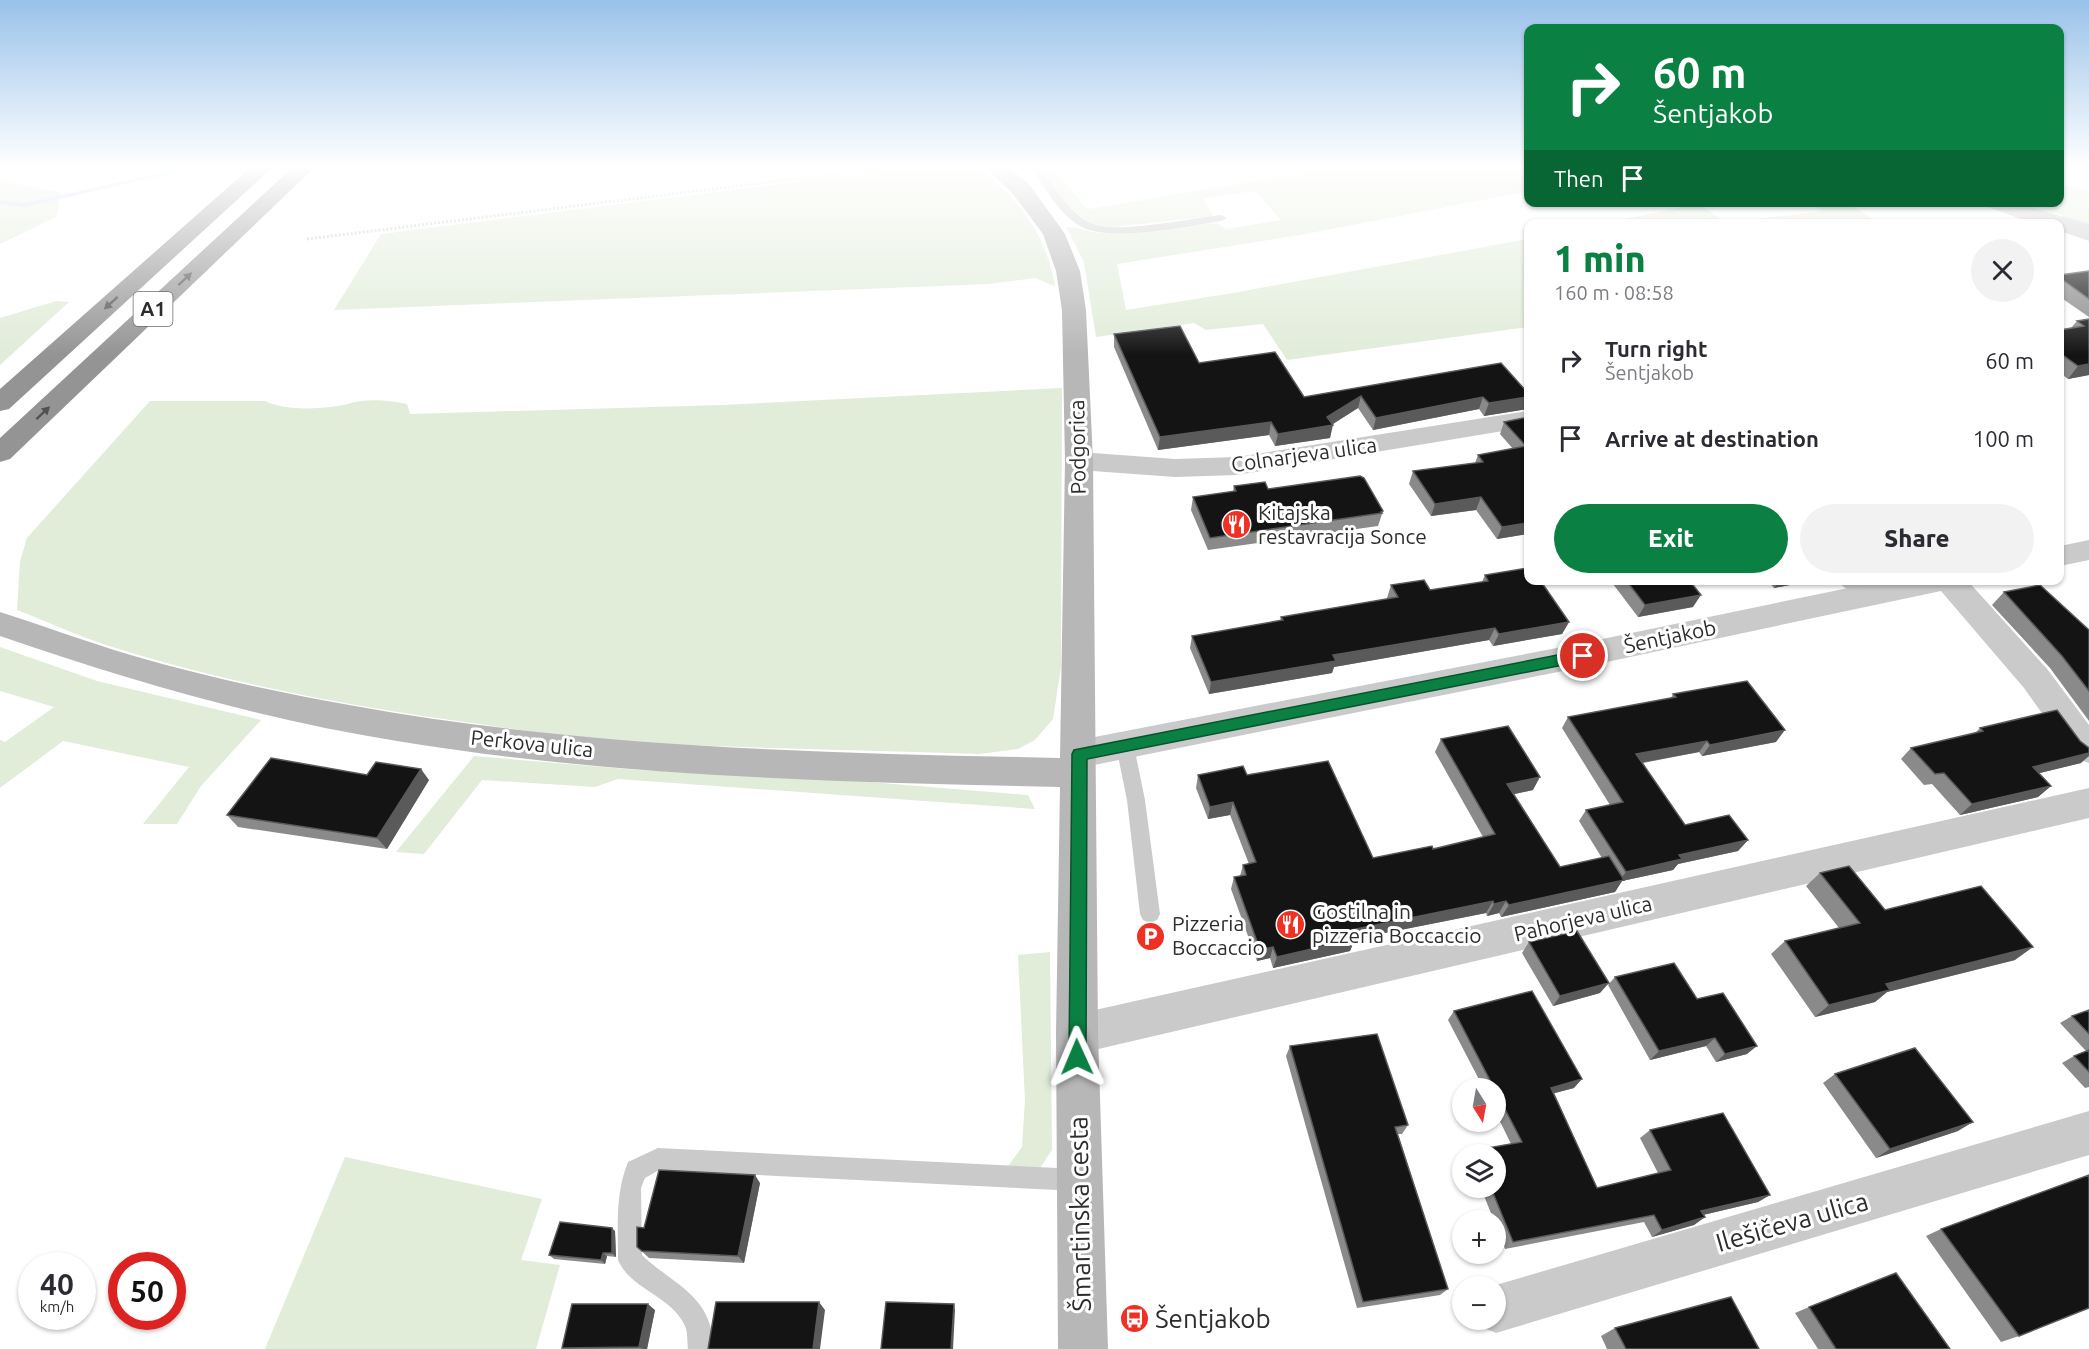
<!DOCTYPE html>
<html lang="en">
<head>
<meta charset="utf-8">
<style>
  body { margin:0; font-family:Ubuntu,sans-serif; background:#f2f2f3; color:#2b2b33; height:100vh; display:flex; flex-direction:column; font-size:22px; white-space:nowrap }
  * { box-sizing:border-box; margin:0 }
  p { font-size:20px; color:#7c7c81 }
  .icon { flex:none; width:33px; height:33px; fill:none; stroke:currentColor; stroke-width:2; stroke-linecap:round; stroke-linejoin:round }
  .map { position:relative; flex:1; overflow:hidden }
  .details { position:absolute; left:1524px; top:219px; width:540px; height:366px; display:flex; flex-direction:column; background:#fff; border-radius:12px; box-shadow:0 2px 4px #0004 }
  .details>* { flex:none }
  .top-card { position:absolute; left:1524px; top:24px; width:540px; height:183px; border-radius:12px; box-shadow:0 2px 4px #0004; background:#0b8043; color:#fff; overflow:hidden }
  .needle { width:39px; rotate:169deg }
  .tools { position:absolute; left:1452px; top:1078px; display:grid; gap:12px }
  .tools a { display:grid; place-items:center; width:54px; height:54px; border-radius:50%; background:#fff; box-shadow:0 2px 4px #0004; font-size:30px }
  .speed { position:absolute; left:18px; top:1252px; display:flex; gap:12px; font-size:30px; font-weight:700; text-align:center }
  .speed>* { display:grid; place-content:center; width:78px; height:78px; border-radius:50%; background:#fff; box-shadow:0 2px 4px #0004; line-height:1 }
  .speed small { font-size:15px; font-weight:400 }
  .speed .limit { border:9px solid #d22; background:#fff; color:#111 }
  .pin { position:absolute; display:grid; place-items:center; width:51px; height:51px; color:#fff; margin:-26px; border:3px solid #fff; border-radius:50%; box-shadow:0 2px 6px #0007 }
  .me { position:absolute; width:66px; margin:-33px; rotate:359deg; stroke-linejoin:round; filter:drop-shadow(0 0 4px #0008) }
  .turn { display:flex; align-items:center; gap:21px; height:126px; padding:0 30px; font-size:27px }
  .turn .icon { width:78px; height:78px; stroke-width:2.5 }
  .turn b { display:block; font-size:42px; line-height:51px }
  .then { display:flex; align-items:center; height:57px; padding:0 30px; background:#0003; gap:12px; font-size:22px }
  .round { display:grid; place-items:center; flex:none; width:63px; height:63px; border-radius:32px; background:#f2f2f3 }
  .summary { display:flex; align-items:center; justify-content:space-between; height:102px; padding:0 30px }
  h1 { font-size:36px; font-weight:800; line-height:45px; color:#0b8043 }
  .cta { display:flex; gap:12px; margin-top:auto; padding:12px 30px }
  .cta a { flex:1; height:69px; border-radius:36px; background:#0b8043; color:#fff; font-size:24px; font-weight:800; line-height:69px; text-align:center }
  .cta a+a { background:#f2f2f3; color:#2b2b33 }
  ul { padding:0; list-style:none }
  li { display:flex; align-items:center; gap:18px; height:78px; padding:0 30px }
  li div { flex:1 }
  li b { display:block; font-size:22px }
  li em { font-style:normal }
  .map>svg:first-child { display:block }
  .green { fill:#e1ecd9 }
  .lines { fill:none; stroke-linecap:round; stroke-linejoin:round }
  .stream { fill:#c4d7ed; fill-rule:evenodd }
  .path { stroke:#cacaca; stroke-width:3; stroke-dasharray:2 2; stroke-linecap:butt }
  .lane { fill:#cacaca; fill-rule:evenodd }
  .street { fill:#cacaca; fill-rule:evenodd }
  .secondary { fill:#b7b7b7; fill-rule:evenodd }
  .highway { fill:#949494; fill-rule:evenodd }
  .wall { fill:#8a8a8a }
  .shaded-wall { fill:#5a5a5a }
  .building { fill:#141414; stroke:#5a5a5a; stroke-width:1.5 }
  .oneway { fill:#515151 }
  .route { fill:#0b8043; stroke:#07532c; stroke-width:1.5 }
  .labels { text-anchor:middle; stroke-width:6; stroke-linejoin:round; paint-order:stroke }
  .shield { fill:#fff; stroke:#6c6c6c; stroke-width:1.5 }
  .shield-label { font-size:20px; font-weight:bold; fill:#2d2d2d }
  .street-label { font-size:21px; fill:#2d2d2d; stroke:#fff }
  .poi-label { font-size:21px; fill:#2d2d2d; stroke:#fff; text-anchor:start }
  .near-street-label { font-size:26px; fill:#2d2d2d; stroke:#fff }
  .near-poi-label { font-size:26px; fill:#2d2d2d; stroke:#fff; text-anchor:start }
</style>
</head>
<body>
<div class="map">
<svg width="2089" height="1349" viewBox="0 0 2089 1349">
  <rect width="100%" height="100%" fill="#fff"/>
  <path class="green" d="M923,166h53c42,31 70,68 79,120l-20,-8 -46,6 -655,26 47,-76z
    M1040,166h11l33,40 6,3 213,-36 -10,-7h25l6,4 30,-4h174v25l-222,43 -189,30 9,46 107,-17 295,-54v88l-241,33 -24,-36 -57,6 -12,-7 -98,14 -12,-75 -18,-35c13,0 22,5 35,6l116,-10 9,6 55,-9 -26,-29 -52,7 10,18 -109,12c-28,-7 -50,-38 -64,-62z
    M0,176l11,7 50,9 -5,25 -56,27z
    M2060,184l29,7v32l-74,-20 45,-1z
    M1678,202l19,1 30,20 95,-12 -13,-8h39l31,20h-274l78,-16z
    M56,301l13,1 -69,63v-47z
    M1062,388l-1,279 -8,52 -18,21 -17,9 -39,5c-105,-4 -210,-5 -315,-10 -62,-2 -124,-11 -185,-20 -125,-17 -250,-40 -370,-78 -31,-10 -61,-24 -92,-36l3,-49 7,-23 123,-137h115c21,10 50,8 73,5 8,-1 15,-4 23,-5 16,-2 30,0 46,3l3,10 312,-9z
    M0,647l97,34 164,39 -60,66 -24,38h-34l46,-57 -126,-26 -63,47v-48l5,2 49,-35 -54,-16z
    M474,756l164,14 195,9 195,16 7,14 -417,-30 -23,8 -113,-7 -58,74 -28,-2z
    M1050,952l2,198 -12,18 -32,-2 14,-19 3,-47 -7,-145z
    M345,1157l197,42 -21,61 39,5 -24,84h-271z"/>
  <g class="lines">
    <path class="stream" d="M192,166h12l-179,41 -25,-3v-4l25,3z
      M2063,216l26,7v4l-28,-8 -2,-1z"/>
    <path class="path" d="M307,239l593,-73"/>
    <path class="lane" d="M1031,166h10c13,20 28,48 52,58 25,10 99,-6 128,-9l6,3 -6,3c-33,5 -112,22 -141,5 -22,-13 -36,-39 -49,-60z
      M1835,580h19l22,17 -2,4h-12z
      M1125,739l6,2 3,5 11,54 15,114 -3,6 -7,3 -7,-3 -3,-6 -13,-114 -11,-54 3,-5z
      M658,1148l420,21 8,3 3,8 -3,8 -8,3 -419,-21 -14,8 -4,10 1,67c23,23 58,36 68,70 2,8 2,16 2,24h-24c-1,-7 0,-17 -3,-23 -13,-30 -54,-36 -67,-66 0,-34 -3,-66 10,-98z"/>
    <path class="street" d="M1985,202h33l71,24v15l-29,-10v-7h-25l-47,-17z
      M1528,411v16l-291,48 -62,2 -96,-7 -10,-3 -4,-6 4,-6 10,-3 96,7 62,-2z
      M2089,540v20l-29,6v-20z
      M1887,580h80l81,90 41,55v38l-12,-4 -8,-8 -45,-63 -83,-97 -358,76 -504,101 -12,-4 -5,-10 5,-10 12,-4 504,-97z
      M2089,788v30l-1012,236 -15,-6 -6,-14 6,-14 15,-6z
      M2089,1111v44l-593,178 -17,-7 -2,-6h19v-33h-5l5,-2z"/>
    <path class="secondary" d="M984,166h23l22,18 36,50 15,37 6,39 7,151 5,573 10,315h-50l-2,-315 4,-247c-221,-5 -445,-10 -663,-46 -136,-22 -267,-60 -397,-105v-24c45,14 89,31 134,44 72,21 147,37 221,50 232,42 470,47 705,52l5,-297 -3,-151 -6,-39 -13,-37 -30,-40z"/>
    <path class="highway" d="M252,166h22l-265,243 -9,2v-22z
      M294,166h22l-306,293 -10,3v-24z"/>
  </g>
  <path class="wall" d="M2089,271v46l-29,-20v-22z
    M2089,319v56l-21,4 -8,-6v-43l11,-2 6,-7z
    M1114,334l85,29 105,34 224,-4v11l-1,5 -43,7 -5,-7 -106,21 -15,-22 -26,16 -2,14 -55,8 -6,-11 -111,15 -44,-103z
    M1528,417v117l-31,5 -21,-29 -45,6 -22,-32 4,-13 62,-8 3,-8 35,-6 -13,-15 4,-12z
    M1234,486l34,3 115,22 -5,15 -170,24 -17,-40 2,-13 40,-5z
    M1485,575l84,47 -7,12 -69,12 -4,-6 -155,27 -2,6 -123,21 -19,-46 2,-12 88,-15 1,-4 107,-18 -1,-1 4,-13 39,5 52,-8z
    M1610,580h79l4,27 -55,10z
    M1767,580h49l-42,8z
    M2004,592l85,38v91l-39,-53 -58,-63z
    M1673,694l103,48 -74,14 -3,-4 -56,11 42,62 63,15 -10,11 -60,13 -5,6 -51,11 -7,11 -114,25 -2,-4 -12,3 -1,-3 -131,26 -5,12 -77,17 -3,-10 -13,3 -26,-72 3,-12 6,-1 3,-11 6,-1 -19,-49 -22,4 -12,-31 2,-13h49l126,83 60,-9 50,-12 -48,-85 6,-13 92,51 -19,4 46,73 42,-9 -23,-37 7,-11 24,-5 -48,-77 6,-11 103,-19z
    M1980,728l100,13 1,22 -42,10 12,13 -13,11 -78,18 -28,-31 -8,1 -23,-26 10,-11 64,-15z
    M367,775l62,5 -42,69 -149,-22 -11,-12z
    M1820,873l65,37 130,50 -128,32 -12,10 -60,15 -44,-63 14,-13 54,-13 -33,-42z
    M1529,942l71,51 -47,13 -31,-53z
    M1615,977l82,22 50,55 -31,8 -10,-16 -56,14 -42,-75z
    M2089,1010v77l-4,1 -23,-25 12,-7 12,-5 -26,-28 12,-7z
    M1454,1011l120,77 -20,5 43,95 61,-15 -18,-35 10,-8 120,65 -12,7 -55,13 2,2 -11,8 -42,12 -8,-15 -139,27 -9,-25v-3h-2l-13,-33h15v-33h-24l4,-5 35,-6 -15,-31v-24h-12l-36,-69z
    M1290,1046l118,79 -6,9h-4l50,155 -8,6 -83,13 -71,-252z
    M1835,1074l123,57 -82,27 -53,-75z
    M760,1183l-16,80 -95,-5 -12,-11 7,-19z
    M1941,1229l78,107 -18,6 -75,-106z
    M615,1231l1,26 -9,-1 -2,8 -51,-5 -5,-4z
    M1809,1307l141,42h-132l-23,-36z
    M655,1310l-8,39h-83l-2,-1z
    M1615,1328l144,21h-152l-6,-13z"/>
  <path class="shaded-wall" d="M2089,364v11l-21,4 10,-13z
    M1361,396l-3,12 -28,18 3,-1 -3,13 -55,8 3,-12 49,-17z
    M1483,397l-4,12 -106,21 3,-12z
    M1528,397v7l-1,5 -43,7 5,-13z
    M1271,422l-2,13 -111,15 2,-13z
    M1481,497l-5,13 -45,6 4,-12z
    M1528,523v11l-31,5 5,-12z
    M1780,580h36l-42,8z
    M1701,595l-8,12 -55,10 7,-12z
    M1569,622l-7,12 -69,12 6,-12z
    M1495,628l-6,12 -155,27 -2,6 -123,21 2,-12 122,-27z
    M1785,730l-9,12 -74,14 8,-11z
    M1707,741l-8,11 -70,13 7,-11z
    M2089,753v3l-8,7 -61,15 13,-11z
    M421,769l8,11 -42,69 -10,-11z
    M1540,777l-7,13 -32,7 6,-13z
    M2051,786l-13,11 -78,18 12,-11z
    M1233,802l-3,13 -22,4 2,-12z
    M1748,840l-10,11 -60,13 -5,6 -51,11 -7,11 -114,25 8,-12 110,-24 7,-9 53,-17z
    M1493,901l-7,12 -131,26 -5,12 -77,17 4,-11 74,-27z
    M1506,901l-7,12 -12,3 7,-12z
    M1273,947l-3,11 -13,3 3,-11z
    M2033,947l-18,13 -128,32 -12,10 -60,15 14,-12 57,-21z
    M1609,983l-9,10 -47,13 7,-10z
    M1715,1038l-9,8 -56,14 9,-9z
    M1757,1046l-10,8 -31,8 9,-8z
    M1582,1079l-8,9 -30,8 7,-8z
    M1973,1122l-15,9 -82,27 14,-9z
    M755,1175l5,8 -16,80 -6,-7z
    M1770,1195l-12,7 -68,16 11,-7z
    M1705,1217l-11,8 -42,12 10,-7z
    M612,1228l3,3 1,26 -4,-4z
    M603,1253l4,3 -2,8 -4,-4z
    M819,1302l6,8 -5,39h-7z
    M648,1304l7,6 -8,39h-4l-4,-2z
    M954,1304l1,6 -2,39h-2z"/>
  <path class="building" d="M2089,271v28l-29,-21v-3z
    M2089,319v45l-11,2 -18,-13v-23l24,-4 -7,-5z
    M1180,326l19,37 76,-11 29,45 197,-34 27,30v4l-39,6 -6,-6 -107,21 -15,-22 -34,21 6,8 -55,9 -7,-12 -111,15 -46,-103z
    M1528,417v106l-26,4 -21,-30 -46,7 -22,-33 70,-9 -5,-7 48,-9 -22,-24z
    M1360,476l4,2 19,33 -2,1 1,1 -172,25 -17,-41 43,-6 -2,-5 31,-4 3,7z
    M1528,568v12h12l29,42 -70,12 -4,-6 -162,27 3,6 -125,21 -19,-46 91,-16 -2,-3 117,-20 -7,-12 33,-5 6,10 58,-9 -3,-6z
    M1626,580h63l12,15 -56,10z
    M2040,585l49,45v61l-27,-35 -58,-64z
    M1747,681l38,49 -75,15 -3,-4 -71,13 49,71 44,-10 19,25 -69,15 3,4 -56,13 -40,-62 37,-8 -55,-85 108,-20 -3,-3z
    M2057,710l23,31 9,7v5l-56,14 18,19 -79,18 -28,-31 -9,1 -24,-26 72,-17 -3,-3z
    M1508,726l32,51 -33,7 53,83 49,-11 15,24 -115,25 -3,-4 -12,3 -1,-3 -142,29 4,9 -78,18 -4,-10 -13,3 -26,-73 12,-2 -3,-10 13,-3 -23,-60 -23,5 -12,-32 45,-9 4,9 81,-14 45,97 59,-12 1,3 62,-15 -54,-95z
    M271,758l96,17 9,-13 45,7 -44,69 -150,-23z
    M1849,866l36,44 96,-24 52,61 -147,37 4,6 -61,15 -44,-64 75,-18 -40,-50z
    M1577,931l32,52 -49,13 -31,-54z
    M1674,963l23,36 26,-6 34,53 -32,8 -10,-16 -56,13 -44,-74z
    M1532,991l50,88 -31,9 46,100 74,-18 -21,-40 73,-17 47,82 -69,16 4,6 -43,13 -8,-15 -141,27 -22,-54h5v-33h-18l-2,-5 46,-8 -68,-131z
    M2089,1010v24l-17,-18z
    M1377,1034l31,91 -13,2 53,162 -85,13 -73,-256z
    M1915,1048l58,74 -83,27 -55,-75z
    M2089,1050v22l-15,-16z
    M659,1170l96,5 -17,81 -96,-5 -5,-4v-20l7,1z
    M2089,1175v133l-70,28 -78,-107z
    M560,1222l52,6v25h-9l-2,7 -52,-5z
    M1896,1273l54,76h-114l-27,-42z
    M1731,1297l28,52h-133l-11,-21z
    M716,1302h103l-6,47h-105z
    M886,1302l68,2 -3,45h-70z
    M572,1304h76l-9,43 -77,1z"/>
  <defs><path id="oneway-solid" d="M-6-.8H1V-3.2L6.5 0L1 3.2V.8H-6Z" transform="scale(1.5)"/></defs>
  <g class="oneway">
    <use href="#oneway-solid" transform="translate(185 279) rotate(-43)"/>
    <use href="#oneway-solid" transform="translate(111 303) rotate(138)"/>
    <use href="#oneway-solid" transform="translate(43 413) rotate(-43)"/>
  </g>
  <linearGradient id="sky" x2="0" y2="1"><stop stop-color="#99c2ea"/><stop offset="0.47" stop-color="#fff"/><stop offset="1" stop-color="#fff" stop-opacity="0"/></linearGradient>
  <rect width="2089" height="355" fill="url(#sky)"/>
  <path class="route" d="M1583,650l7,6 -7,5 -496,98 -1,298 -3,6 -6,2 -6,-2 -2,-6 3,-303 2,-4z"/>
  <defs>
    <symbol id="restaurant-disc" viewBox="-11 -11 22 22"><circle r="9.5" fill="#f03023" stroke="#fff"/><path d="M-5-6h1v4h1v-4h1v4h1v-4h1v5L-1.5 .5V6h-2V.5L-5-1ZM5-6V6H3V1.5H1.5Q1.5-4 5-6Z" fill="#fff"/></symbol>
    <symbol id="parking-disc" viewBox="-11 -11 22 22"><circle r="9.5" fill="#f03023" stroke="#fff"/><path d="M-3.5-5.5H1a3.5 3.5 0 0 1 0 7H-1V5.5H-3.5ZM-1-3.4V-.6H.8a1.4 1.4 0 0 0 0-2.8Z" fill="#fff"/></symbol>
    <symbol id="bus-disc" viewBox="-11 -11 22 22"><circle r="9.5" fill="#f03023" stroke="#fff"/><path d="M-5-6H5V4H4V6H2V4H-2V6H-4V4H-5ZM-3.5-4V0h7V-4ZM-3.5 1.2v1.5H-2V1.2ZM2 1.2v1.5H3.5V1.2Z" fill="#fff"/></symbol>
  </defs>
  <g fill-rule="evenodd">
    <use href="#restaurant-disc" x="1220" y="508" width="33" height="33"/>
    <use href="#restaurant-disc" x="1274" y="908" width="33" height="33"/>
    <use href="#parking-disc" x="1134" y="920" width="33" height="33"/>
    <use href="#bus-disc" x="1118" y="1302" width="33" height="33"/>
  </g>
  <g class="labels">
    <rect class="shield" x="133.5" y="292" width="39" height="34" rx="4.5"/>
    <g class="shield-label">
      <text x="153" y="316">A1</text>
    </g>
    <g class="street-label">
      <text transform="translate(1078 447) rotate(-91)" y="7">Podgorica</text>
      <text transform="translate(1304 455) rotate(-8)" y="7">Colnarjeva ulica</text>
      <text transform="translate(1670 637) rotate(-12)" y="7">Šentjakob</text>
      <text transform="translate(532 744) rotate(6)" y="7">Perkova ulica</text>
      <text transform="translate(1583 919) rotate(-13)" y="7">Pahorjeva ulica</text>
    </g>
    <g class="poi-label">
      <text x="1258" y="520">Kitajska<tspan x="1258" dy="24">restavracija Sonce</tspan></text>
      <text x="1312" y="919">Gostilna in<tspan x="1312" dy="24">pizzeria Boccaccio</tspan></text>
      <text x="1172" y="931">Pizzeria<tspan x="1172" dy="24">Boccaccio</tspan></text>
    </g>
    <g class="near-street-label">
      <text transform="translate(1080 1214) rotate(-91)" y="9">Šmartinska cesta</text>
      <text transform="translate(1792 1222) rotate(-16)" y="9">Ilešičeva ulica</text>
    </g>
    <g class="near-poi-label">
      <text x="1155" y="1328">Šentjakob</text>
    </g>
  </g>
</svg>
<div class="tools">
<a><svg class="needle" viewBox="-14 -14 28 28"><path d="M0-13l5 13h-10z" fill="#e53935"/><path d="M0 13l5-13h-10z" fill="#7c7c81"/></svg></a>
<a><svg class="icon" aria-label="layers" viewBox="0 0 24 24"><path d="M12 4l9 5-9 5-9-5zM3 14l9 5 9-5"/></svg></a>
<a>+</a>
<a>−</a>
</div>
<div class="speed"><div>40<small>km/h</small></div><div class="limit">50</div></div>
<div class="pin" style="left:1583px;top:656px;background:#d93025"><svg class="icon" aria-label="arrive" viewBox="0 0 24 24"><path d="M6 21V4h12l-3 4 3 4H6"/></svg></div>
<svg class="me" style="left:1077px;top:1057px" viewBox="-20 -20 40 40"><path d="M0-17L14 15 0 8-14 15z" fill="#0b8043" stroke="#fff" stroke-width="4"/></svg>
<div class="top-card">
<div class="turn"><svg class="icon" aria-label="right" viewBox="0 0 24 24"><path d="M7 20v-9h11M14 6l5 5-5 5"/></svg><div><b>60 m</b>Šentjakob</div></div>
<div class="then">Then<svg class="icon" aria-label="arrive" viewBox="0 0 24 24"><path d="M6 21V4h12l-3 4 3 4H6"/></svg></div>
</div>
<section class="details">
<div class="summary"><div><h1>1 min</h1><p>160 m · 08:58</p></div><a class="round"><svg class="icon" aria-label="close" viewBox="0 0 24 24"><path d="M6 6l12 12M18 6L6 18"/></svg></a></div>
<ul>
<li><svg class="icon" aria-label="right" viewBox="0 0 24 24"><path d="M7 20v-9h11M14 6l5 5-5 5"/></svg><div><b>Turn right</b><p>Šentjakob</p></div><em>60 m</em></li>
<li><svg class="icon" aria-label="arrive" viewBox="0 0 24 24"><path d="M6 21V4h12l-3 4 3 4H6"/></svg><div><b>Arrive at destination</b></div><em>100 m</em></li>
</ul>
<div class="cta"><a>Exit</a><a>Share</a></div>
</section>
</div>
</body>
</html>
